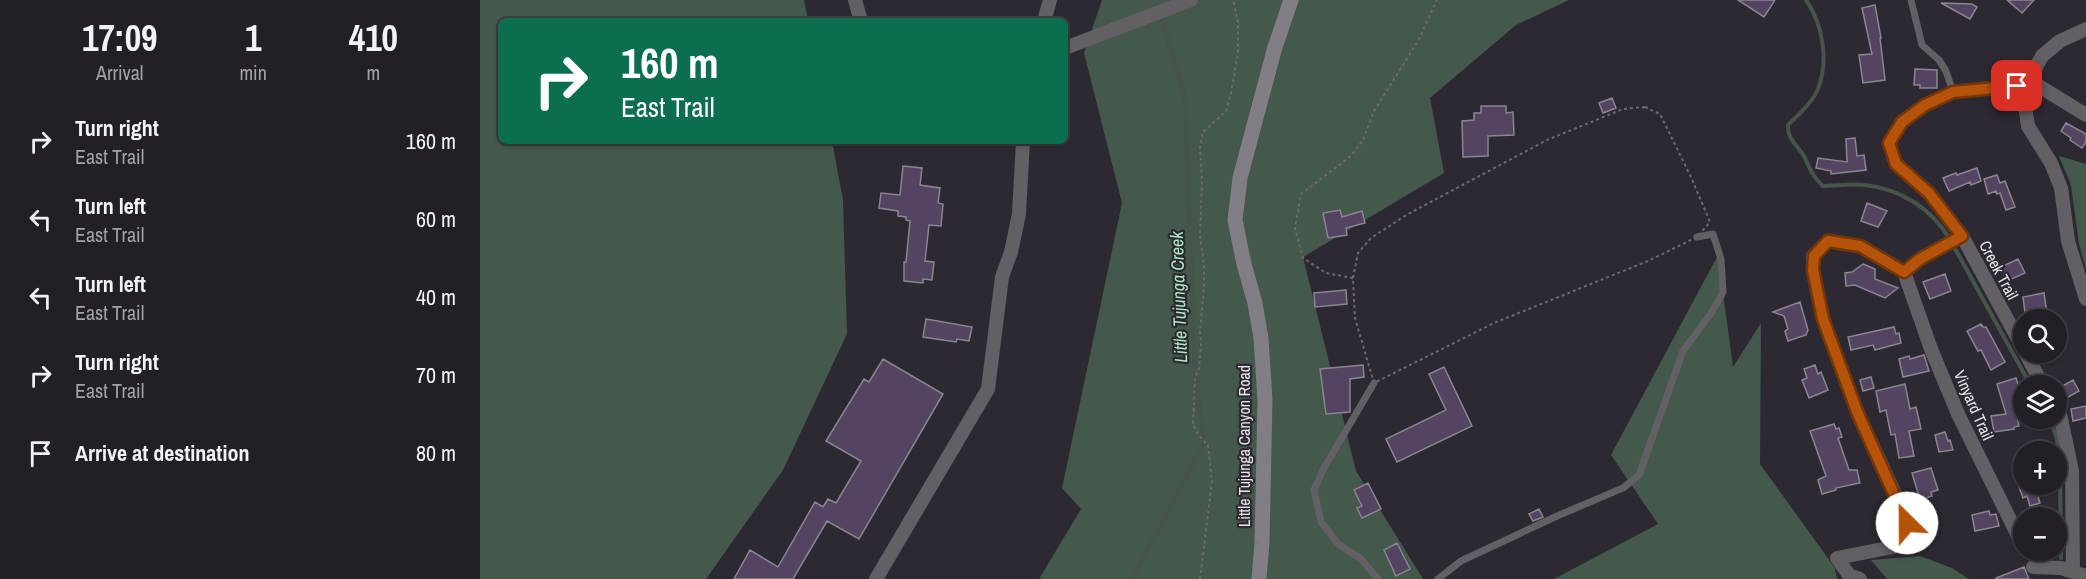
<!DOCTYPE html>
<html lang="en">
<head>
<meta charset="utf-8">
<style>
  body { margin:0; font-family:"Archivo Narrow",sans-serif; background:#2a272e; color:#f1f3f6; height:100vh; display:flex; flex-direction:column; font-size:22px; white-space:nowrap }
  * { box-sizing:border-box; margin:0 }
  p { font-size:20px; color:#a2a2a7 }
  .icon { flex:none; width:33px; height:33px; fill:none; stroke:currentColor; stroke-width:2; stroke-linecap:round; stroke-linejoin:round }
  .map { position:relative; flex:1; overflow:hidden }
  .panel { display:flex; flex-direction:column; background:#221f26; width:480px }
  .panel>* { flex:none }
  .banner { position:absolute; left:18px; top:18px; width:570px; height:126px; border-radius:9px; box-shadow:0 2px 4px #0004,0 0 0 2px #3f3d43; background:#0b6e4f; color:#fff; overflow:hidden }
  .tools { position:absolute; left:1533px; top:309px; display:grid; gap:12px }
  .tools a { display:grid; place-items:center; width:54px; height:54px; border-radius:50%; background:#221f26; box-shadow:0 2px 4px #0004,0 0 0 2px #3f3d43; font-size:30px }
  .pin { position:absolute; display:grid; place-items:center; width:51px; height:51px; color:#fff; margin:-26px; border-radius:12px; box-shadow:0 3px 9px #0006 }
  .me { position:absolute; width:66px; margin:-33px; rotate:337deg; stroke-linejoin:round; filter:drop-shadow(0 0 4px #0008) }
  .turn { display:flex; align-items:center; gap:21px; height:126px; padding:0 24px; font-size:27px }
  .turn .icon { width:78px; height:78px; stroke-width:2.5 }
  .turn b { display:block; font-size:42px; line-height:51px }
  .eta { display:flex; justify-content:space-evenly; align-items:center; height:102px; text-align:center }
  .eta b { font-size:36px; font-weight:700; line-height:42px }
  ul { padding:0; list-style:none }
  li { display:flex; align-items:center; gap:18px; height:78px; padding:0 24px }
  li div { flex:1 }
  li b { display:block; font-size:22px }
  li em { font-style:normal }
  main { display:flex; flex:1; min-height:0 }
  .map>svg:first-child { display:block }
  .green { fill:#44584b }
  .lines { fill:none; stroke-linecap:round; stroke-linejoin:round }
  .stream { stroke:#46544c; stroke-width:4 }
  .building { fill:#534462; stroke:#8a858f; stroke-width:1.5 }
  .path { stroke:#6c6971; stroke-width:2; stroke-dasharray:3 3; stroke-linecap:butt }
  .lane { stroke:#626065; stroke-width:7 }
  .street { stroke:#626065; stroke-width:14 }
  .secondary { stroke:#817e85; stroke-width:15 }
  .route-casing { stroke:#753606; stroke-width:15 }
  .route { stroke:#b45309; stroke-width:10 }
  .labels { text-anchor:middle; stroke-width:4.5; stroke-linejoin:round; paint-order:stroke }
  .street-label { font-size:16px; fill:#e9e6ec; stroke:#2d2932 }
  .water-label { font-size:18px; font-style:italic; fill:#abe9c2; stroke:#2d2932 }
</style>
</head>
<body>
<main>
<section class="panel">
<div class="eta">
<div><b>17:09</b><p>Arrival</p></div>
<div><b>1</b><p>min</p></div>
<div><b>410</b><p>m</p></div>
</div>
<ul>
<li><svg class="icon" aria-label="right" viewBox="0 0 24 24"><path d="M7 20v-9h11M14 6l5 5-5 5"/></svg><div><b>Turn right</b><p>East Trail</p></div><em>160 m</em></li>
<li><svg class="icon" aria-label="left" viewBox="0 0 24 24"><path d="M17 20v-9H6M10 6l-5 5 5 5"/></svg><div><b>Turn left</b><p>East Trail</p></div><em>60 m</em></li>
<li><svg class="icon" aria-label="left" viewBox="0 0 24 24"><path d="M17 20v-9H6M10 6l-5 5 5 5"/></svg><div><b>Turn left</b><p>East Trail</p></div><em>40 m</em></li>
<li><svg class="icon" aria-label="right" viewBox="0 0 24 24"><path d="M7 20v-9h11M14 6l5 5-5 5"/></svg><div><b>Turn right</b><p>East Trail</p></div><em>70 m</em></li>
<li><svg class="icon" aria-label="arrive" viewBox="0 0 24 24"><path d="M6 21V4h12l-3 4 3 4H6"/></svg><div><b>Arrive at destination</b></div><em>80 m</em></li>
</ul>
</section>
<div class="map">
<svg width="1606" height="579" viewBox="0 0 1606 579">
  <rect width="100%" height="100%" fill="#2d2932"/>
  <path class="green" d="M0,0h324l4,21h-307v120h331l11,59 4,134 -64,136 -77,109h-226z
    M622,0h467l-53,25 -86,73 14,75 -141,84 53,214 67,108h-384l42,-70 -19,-21 60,-285 -38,-150z
    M1579,156l27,8v105l-7,-25 -8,-59z
    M1238,255l15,112 28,-44 -1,141 75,104 2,11h-283l104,-55 -47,-69z
    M1440,556l32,12 17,11h-82l-16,-19z"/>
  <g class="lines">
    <path class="stream" d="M1326,0c17,25 23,60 12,89 -6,14 -19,25 -30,36 -1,15 11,21 17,33 5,11 8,19 18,28 13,0 28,-3 42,-1 35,4 66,23 84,53
      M1473,245l78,141
      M1570,418l7,21 3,26 1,93
      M653,579l71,-137 -9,-65 -10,-279 -22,-75 -9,-23"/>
  </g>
  <path class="building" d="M1258,0h37l-11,17z
    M1527,0h27l-12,13z
    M1461,3l31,1 5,3 -7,12z
    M1395,5l6,33h-1l5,42 -22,3 -4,-28 13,-1 -10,-46z
    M1435,69l22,1v18h-17v-3h-6z
    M1132,98l4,10 -13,5 -4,-10z
    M1001,106h25v7l7,-1 1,23 -26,1v20l-25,1 -1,-36 12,-1v-7h7z
    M1586,123l20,11v8l-4,6 -12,-8 1,-2 -10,-7z
    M1375,138l2,18 7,-1 2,15 -35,4v-3l-15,-3 2,-10 29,4 -1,-23z
    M423,166l19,2 -2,17 20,3 -2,15 5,1 -2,22 -12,-1 -4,36 9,1 -2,18 -9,-1v4l-19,-2v-19h2l4,-41 -4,-1v-3l-8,-1v-5l-19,-3 2,-15 19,2z
    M1497,168l4,13 -10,4 -1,-3 -21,9 -6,-13 13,-5 1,2z
    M1517,175l3,8 5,-2 10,26 -9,3 -6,-17 -3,1 -1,-3 -8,3 -4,-15z
    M1387,203l20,8 -9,16 -17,-6z
    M860,210l2,7 20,-6 3,12 -19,5 1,7 -19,3 -5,-25z
    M1538,259l7,14 -18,8 -6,-14z
    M1383,264l12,5v10l23,9 -13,10 -30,-13 -9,1 -1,-13 7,-1z
    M1465,274l6,17 -21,8 -7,-17z
    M866,290l1,14 -32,3 -1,-14z
    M1564,293l3,21h-2l1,6h-20l-3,-23z
    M1320,302l8,28 -2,5 -18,6 -3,-10 3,-2 -4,-13 -11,-4z
    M446,319l46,8 -3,14 -12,-2 -1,3 -33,-5z
    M1501,324l2,3h3l19,35 -14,8 -10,-20 -3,1 -11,-20z
    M1414,327l2,7 3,-1 2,10 -26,7 -2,-5 -22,5 -3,-13z
    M1444,355l5,16 -26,6 -4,-18 10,-3 1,3z
    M403,359l60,35 -84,145 -32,-18 -34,58h-59l16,-29 28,17 37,-65 8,5 5,-8 8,4 25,-42 -35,-20 38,-62 5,3z
    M883,365l1,12 -14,2v33l-24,2 -6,-45z
    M1335,365l3,9 3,-2 7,18 -19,8 -7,-18 5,-2 -3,-9z
    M964,367l28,59 -75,36 -11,-23 60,-29 -17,-36z
    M1391,377l3,11 -11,3 -3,-11z
    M1536,378l7,22 -9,2 5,24 -5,1v2l-20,3 -3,-16 15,-2 -9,-30z
    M1593,380l6,11 -14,8 -6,-11z
    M1425,384l5,25 6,-2 5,22 -12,2 5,25 -15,2 -4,-24 -4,1 -5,-25 -6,2 -4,-21z
    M1606,406v12l-13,3 -2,-12z
    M1354,424l2,5 3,-1 3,9 -4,1 11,32h8l3,13 -24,5v2l-14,4 -4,-14 8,-4 -16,-45z
    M1465,432l3,9 2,-1 3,10 -14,2 -4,-17z
    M1451,468l7,22 -7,2 1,4 -12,4 -8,-27z
    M888,483l13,26 -19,9 -5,-10 5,-2 -8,-16z
    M1538,484h40l1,2 -22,7 3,10 -10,3 -3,-10 -4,2z
    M1059,509l4,8 -10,4 -4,-7z
    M1509,511l1,4 6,-1 3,12 -24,5 -3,-16z
    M917,543l13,26 -14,7 -12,-26z
    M1544,567l5,12h-33v-1z"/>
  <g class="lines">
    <path class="path" d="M1165,107l15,7 31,63 19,45 -13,15 -49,24 -154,62 -120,60 -19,-65 -2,-40 5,-25 13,-15 37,-24 139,-74 76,-31z
      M873,278l-27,-5 -23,-15 -8,-30 6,-34 50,-38 12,-16 11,-29 44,-70 19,-41
      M720,579l12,-98 -4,-36 -10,-10 -5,-11 2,-47 4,-8 2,-24 -1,-13 4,-45v-22l-4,-29 2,-55 -2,-34 3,-15 23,-21 5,-18 7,-40v-31l-5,-22"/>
    <path class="lane" d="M1431,0l11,45 17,15 7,11 7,21
      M894,383l-50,85 -10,22 7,32 17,22 23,15 17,20
      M958,579l23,-18 96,-45 66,-28 16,-13 44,-124 29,-39 11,-20 -2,-33 -8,-25 -16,3"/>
    <path class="street" d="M375,0l6,21
      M564,21l6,-21
      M1606,29l-26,12 -18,15 -15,28 -3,15 4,27 23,37 10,25 7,53 18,58
      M585,48l126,-48
      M1424,272l27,77 27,65 66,134
      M1424,272l16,-13 42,-23
      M1544,350l-62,-114 -33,-43 -33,-29 -7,-21 14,-22 22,-16 28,-13 78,-8 8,2 47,29
      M1545,352l18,34
      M1576,408l4,6 12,57 1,101
      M1553,567l28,1 25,8
      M396,579l112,-190 14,-112 9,-25 8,-38 4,-73
      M1380,579l-11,-4 -12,-17 56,-11 19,-10 -10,-28 -44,-95 -35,-95 -10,-48v-15l15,-15 32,5 44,26"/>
    <path class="secondary" d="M779,579l3,-36 3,-143 -4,-62 -6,-35 -11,-39 -9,-44 5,-42 35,-131 16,-47"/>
  </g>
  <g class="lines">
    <defs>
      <path id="route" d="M1427,523l-49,-109 -35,-95 -10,-49 1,-14 14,-15 32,5 44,26 16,-13 42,-23 -33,-43 -33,-29 -7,-21 13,-21 23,-17 28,-13 64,-6"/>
    </defs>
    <use href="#route" class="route-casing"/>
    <use href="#route" class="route"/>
  </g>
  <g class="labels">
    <g class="street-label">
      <text transform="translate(1519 270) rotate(62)" y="6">Creek Trail</text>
      <text transform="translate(1494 405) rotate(66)" y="6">Vinyard Trail</text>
      <text transform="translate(764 446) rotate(-90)" y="6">Little Tujunga Canyon Road</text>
    </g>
    <g class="water-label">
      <text transform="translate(699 297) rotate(-92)" y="6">Little Tujunga Creek</text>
    </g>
  </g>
</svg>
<div class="tools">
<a><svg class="icon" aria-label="search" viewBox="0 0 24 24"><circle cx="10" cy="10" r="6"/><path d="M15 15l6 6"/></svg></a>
<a><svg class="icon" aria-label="layers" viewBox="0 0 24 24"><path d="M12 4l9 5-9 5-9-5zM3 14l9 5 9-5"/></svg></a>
<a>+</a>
<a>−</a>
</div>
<div class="pin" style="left:1537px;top:86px;background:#d93025"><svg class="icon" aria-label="arrive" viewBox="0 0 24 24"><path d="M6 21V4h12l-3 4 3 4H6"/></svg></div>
<svg class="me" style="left:1427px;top:523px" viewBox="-20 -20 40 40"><circle r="19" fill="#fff"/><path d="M0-13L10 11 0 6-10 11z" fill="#b45309"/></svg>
<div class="banner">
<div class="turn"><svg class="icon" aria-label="right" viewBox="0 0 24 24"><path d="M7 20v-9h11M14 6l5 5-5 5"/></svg><div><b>160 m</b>East Trail</div></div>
</div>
</div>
</main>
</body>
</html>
